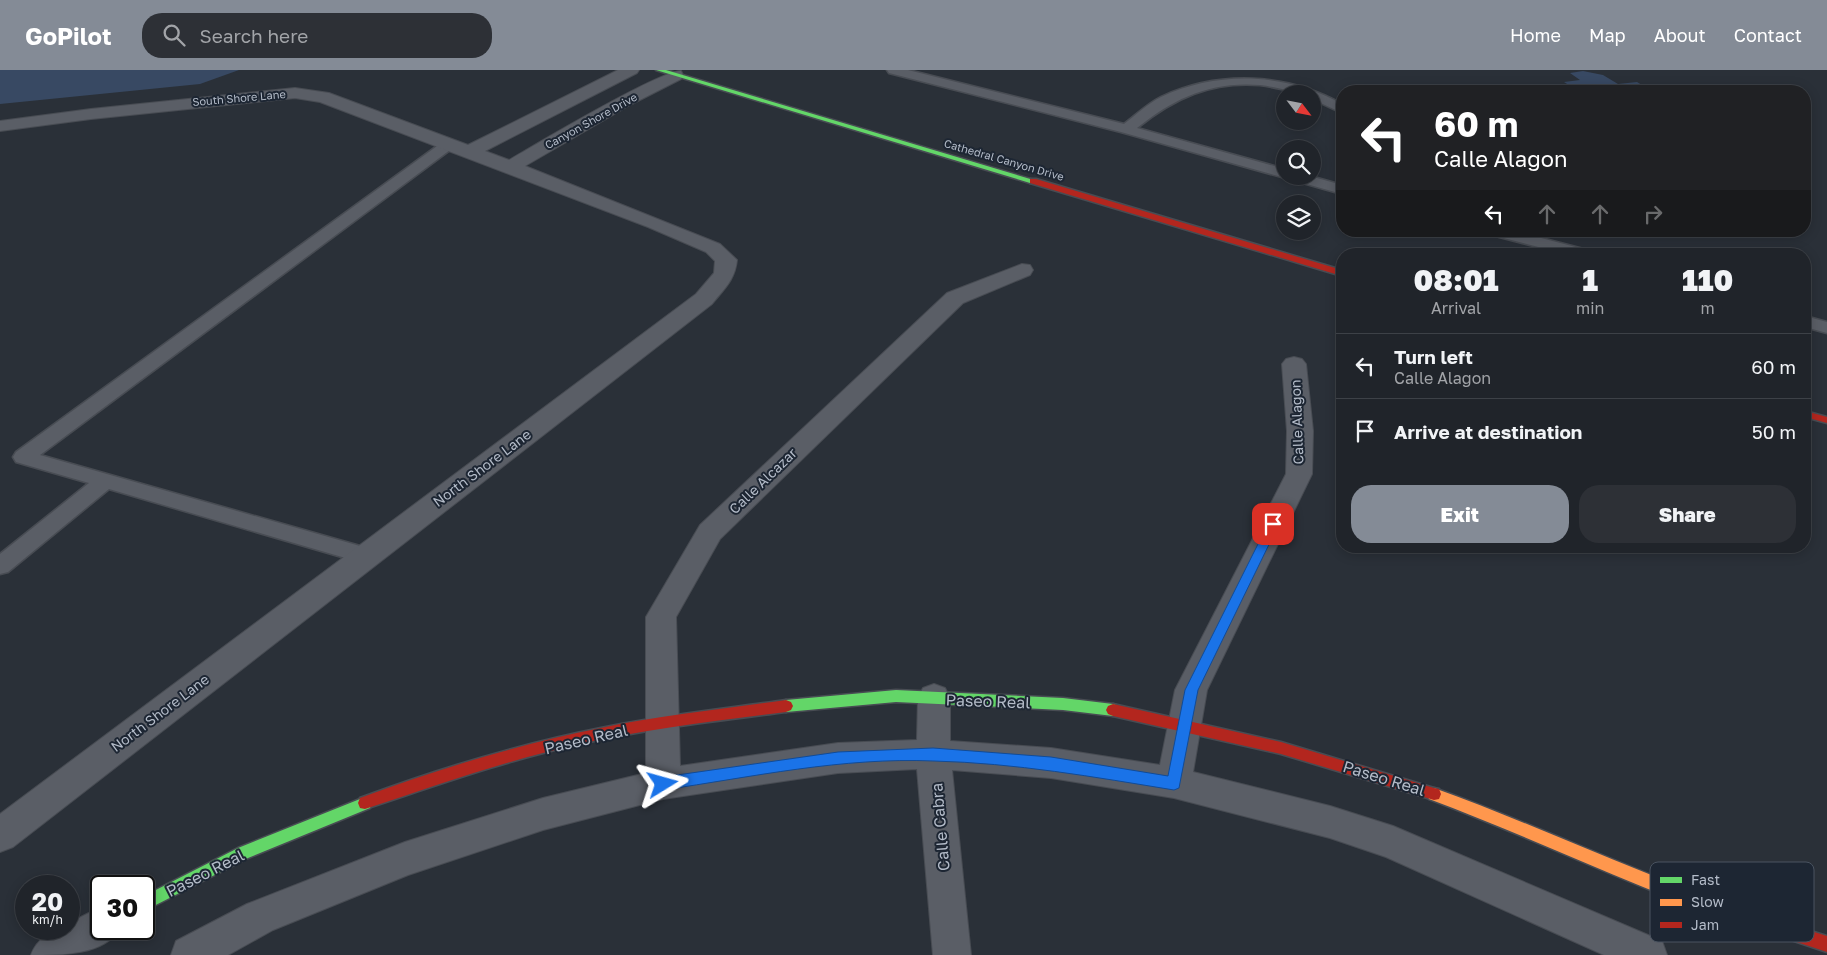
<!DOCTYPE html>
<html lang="en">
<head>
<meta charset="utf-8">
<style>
  body { margin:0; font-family:"Golos Text",sans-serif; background:#2d3036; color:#f1f3f6; height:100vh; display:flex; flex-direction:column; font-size:19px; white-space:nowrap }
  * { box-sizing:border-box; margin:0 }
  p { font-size:16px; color:#a2a4a8 }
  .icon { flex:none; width:28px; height:28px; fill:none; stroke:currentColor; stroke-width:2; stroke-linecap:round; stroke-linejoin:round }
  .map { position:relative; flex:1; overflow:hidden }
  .details { position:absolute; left:1336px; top:178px; width:475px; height:305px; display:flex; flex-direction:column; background:#20242a; border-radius:20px; box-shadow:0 2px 12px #0003,0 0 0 1px #3d4147 }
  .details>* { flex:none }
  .top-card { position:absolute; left:1336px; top:15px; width:475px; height:152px; border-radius:20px; box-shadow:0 2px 12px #0003,0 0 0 1px #3d4147; background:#202124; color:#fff; overflow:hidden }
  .needle { width:32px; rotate:122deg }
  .tools { position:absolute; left:1276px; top:15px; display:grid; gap:10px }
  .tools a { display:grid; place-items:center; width:45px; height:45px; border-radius:50%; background:#20242a; box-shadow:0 2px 12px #0003,0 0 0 1px #3d4147; font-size:25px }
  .speed { position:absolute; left:15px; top:805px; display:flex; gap:10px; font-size:25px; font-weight:700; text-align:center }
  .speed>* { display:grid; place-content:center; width:65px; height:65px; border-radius:50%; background:#20242a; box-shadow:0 2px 12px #0003,0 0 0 1px #3d4147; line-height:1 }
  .speed small { font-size:12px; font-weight:400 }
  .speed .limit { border:2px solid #111; border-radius:8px; background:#fff; color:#111 }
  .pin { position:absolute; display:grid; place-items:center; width:42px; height:42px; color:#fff; margin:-21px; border-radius:10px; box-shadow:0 2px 8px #0006 }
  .me { position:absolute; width:55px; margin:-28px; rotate:82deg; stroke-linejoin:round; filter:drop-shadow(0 0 4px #0008) }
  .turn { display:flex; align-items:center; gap:18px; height:105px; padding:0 15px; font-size:22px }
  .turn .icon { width:65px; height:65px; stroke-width:2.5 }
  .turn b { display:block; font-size:35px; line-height:42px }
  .lanes { display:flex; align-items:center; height:48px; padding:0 15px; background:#0003; justify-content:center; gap:25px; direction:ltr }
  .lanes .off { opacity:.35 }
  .eta { display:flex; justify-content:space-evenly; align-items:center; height:85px; text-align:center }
  .eta b { font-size:30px; font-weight:800; line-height:35px }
  .button { display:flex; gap:10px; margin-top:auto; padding:10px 15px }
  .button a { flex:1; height:58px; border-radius:20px; background:#848b96; color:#fff; font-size:20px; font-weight:800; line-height:58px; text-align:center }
  .button a+a { background:#2d3036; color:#f1f3f6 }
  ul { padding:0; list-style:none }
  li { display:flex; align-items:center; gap:15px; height:65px; padding:0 15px; border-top:1px solid #3d4147 }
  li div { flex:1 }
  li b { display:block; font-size:19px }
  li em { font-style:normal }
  header { display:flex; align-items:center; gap:30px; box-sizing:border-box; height:70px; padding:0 25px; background:#848b96; color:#fff }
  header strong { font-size:24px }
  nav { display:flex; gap:28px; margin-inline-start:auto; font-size:18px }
  .search { width:350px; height:45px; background:#2d3036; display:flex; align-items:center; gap:12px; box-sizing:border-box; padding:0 18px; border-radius:20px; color:#a2a4a8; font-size:19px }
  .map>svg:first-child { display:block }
  .water { fill:#384963 }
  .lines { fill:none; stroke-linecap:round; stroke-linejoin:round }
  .lane-casing { stroke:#484c53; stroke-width:3 }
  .street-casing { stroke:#484c53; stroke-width:2 }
  .fast-casing { stroke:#484c53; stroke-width:3 }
  .slow-casing { stroke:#484c53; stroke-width:3 }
  .jam-casing { stroke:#484c53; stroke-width:3 }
  .lane { fill:#5a5e66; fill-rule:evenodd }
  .street { fill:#5a5e66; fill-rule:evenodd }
  .fast { fill:#63d668; fill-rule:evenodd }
  .slow { fill:#ff974d; fill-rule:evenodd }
  .jam { fill:#b3261e; fill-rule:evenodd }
  .route { fill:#1a73e8; stroke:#114b97 }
  .labels { text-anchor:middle; stroke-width:4; stroke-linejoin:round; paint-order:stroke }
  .far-street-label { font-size:11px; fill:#b4bcc9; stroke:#1d2633 }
  .street-label { font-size:14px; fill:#b4bcc9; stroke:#1d2633 }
  .near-street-label { font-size:16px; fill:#b4bcc9; stroke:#1d2633 }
  .key { fill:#1d2633; stroke:#4a5360; stroke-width:1 }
  .key-label { font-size:14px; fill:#b4bcc9 }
</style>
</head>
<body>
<header>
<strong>GoPilot</strong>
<div class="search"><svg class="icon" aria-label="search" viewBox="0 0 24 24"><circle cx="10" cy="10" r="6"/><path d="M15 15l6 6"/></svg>Search here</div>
<nav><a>Home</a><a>Map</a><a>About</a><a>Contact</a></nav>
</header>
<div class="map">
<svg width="1827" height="885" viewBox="0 0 1827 885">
  <rect width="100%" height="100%" fill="#2a3038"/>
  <path class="water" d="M0,0h239l-39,14 -200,20z
    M1583,1l20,4 15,9 19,-2 13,8 -72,1 -14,-9 16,-2 -10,-7z"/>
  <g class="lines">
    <defs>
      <path id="lane" d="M887,0h21l216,54c12,-9 23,-20 37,-27 58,-27 126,-24 181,7v9l-30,-14v-5c-17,0 -34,-7 -52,-9 -49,-4 -86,13 -123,43l148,41v7h25l32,9v9l-221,-62 -232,-59z
        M449,70l7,4 -2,3 -414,308 334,95 3,6 -3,6 -8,2 -257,-75 -101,83 -8,2v-20l89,-71 -73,-21 -3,-5 3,-5 428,-311z
        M1486,161h28l77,20 2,3h-28l-77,-20z
        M1805,246l22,6v11l-22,-6z"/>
      <path id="street" d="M618,0h21l-2,3 -152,78 24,9c26,-15 151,-90 172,-89l2,4 -2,4 -51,26 -105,61 195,78 17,16c-2,20 -13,29 -25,44l-699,543 -13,5v-38l696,-520 18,-21 1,-12 -9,-9 -58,-25 -328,-125 -25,-4 -204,21 -91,12v-10l91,-12 204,-21 34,5 139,52z
        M1022,194l8,1 3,5 -3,5 -67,28 -243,236 -44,78 4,149 158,-23 79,-3 1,-42 5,-10 11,-4 11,4 5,10v43l101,7 109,17 15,-75 111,-216 1,-43 -5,-67 4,-5 8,-2 8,2 4,5 7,67 -1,43 -105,216 -14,82 137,34 63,20 269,115 5,14h-63l-218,-98 -56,-19 -156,-40 -123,-20 -99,-8 19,185h-38l-16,-186 -79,4 -175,26 -120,31 -135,45 -135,55 -45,25h-57l5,-14 71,-37 158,-62 138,-44 103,-25v-156l54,-92 247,-232z
        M101,837v22h18c-14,26 -58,26 -88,26 6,-16 20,-26 38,-26v-6z"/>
      <path id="fast" d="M656,0h10l371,111 -7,2z
        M896,620l167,8 50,6 5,2 2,4 -2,4 -5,2 -50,-6 -167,-8 -110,10 -5,-2 -2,-4 2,-4 5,-2z
        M365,727l5,1 2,5 -2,5 -122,50 -104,53v-15l94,-48z"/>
      <path id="slow" d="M1434,718c111,40 217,92 329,128l5,3 3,5 -3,5 -5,3c-114,-38 -222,-91 -334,-133l-2,-5 2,-5z"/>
      <path id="jam" d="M1030,109h6l306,91v6l-312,-93z
        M1805,341l22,6v6l-22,-6z
        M786,630l5,2 2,4 -2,4 -5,2c-70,9 -141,17 -210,33 -72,16 -141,41 -211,64l-5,-1 -2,-5 2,-5c78,-29 160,-54 241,-70 61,-13 123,-19 185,-28z
        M1113,634l168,38 153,46 5,1 2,5 -2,5 -5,1 -153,-46 -168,-38 -5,-2 -2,-4 2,-4z
        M1763,846l64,20v16l-69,-23 -3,-5 3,-5z"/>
    </defs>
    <use href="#lane" class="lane-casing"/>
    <use href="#street" class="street-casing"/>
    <use href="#fast" class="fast-casing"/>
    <use href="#slow" class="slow-casing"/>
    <use href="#jam" class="jam-casing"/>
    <use href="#lane" class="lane"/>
    <use href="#street" class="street"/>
    <use href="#fast" class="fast"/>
    <use href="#slow" class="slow"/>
    <use href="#jam" class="jam"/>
  </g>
  <path class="route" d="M1273,450l6,4 -81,166 -19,98 -5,2c-80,-13 -159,-27 -240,-29 -91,-4 -182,16 -271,29l-5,-2 -2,-4 2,-5 5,-2 175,-25 95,-4 118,9 117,19 17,-86 83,-166z"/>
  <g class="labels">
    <g class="far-street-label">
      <text transform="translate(239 28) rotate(-5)" y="4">South Shore Lane</text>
      <text transform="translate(591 51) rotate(-29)" y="4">Canyon Shore Drive</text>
      <text transform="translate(1004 90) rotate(16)" y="4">Cathedral Canyon Drive</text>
    </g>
    <g class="street-label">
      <text transform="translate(1297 352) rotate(-92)" y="5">Calle Alagon</text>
      <text transform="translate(482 398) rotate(-37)" y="5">North Shore Lane</text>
      <text transform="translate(763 411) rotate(-44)" y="5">Calle Alcazar</text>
      <text transform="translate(160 643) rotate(-37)" y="5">North Shore Lane</text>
    </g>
    <g class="near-street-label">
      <text transform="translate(988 631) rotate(2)" y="6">Paseo Real</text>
      <text transform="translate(586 669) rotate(-13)" y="6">Paseo Real</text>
      <text transform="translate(1384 708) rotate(17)" y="6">Paseo Real</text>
      <text transform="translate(940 757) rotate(-95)" y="6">Calle Cabra</text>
      <text transform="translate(205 803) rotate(-27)" y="6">Paseo Real</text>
    </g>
  </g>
  <rect x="1650" y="792" width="164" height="80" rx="8" class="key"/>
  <rect x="1660" y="807" width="22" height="6" fill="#63d668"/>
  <rect x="1660" y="829" width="22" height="7" fill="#ff974d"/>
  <rect x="1660" y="852" width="22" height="6" fill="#b3261e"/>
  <g class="key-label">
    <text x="1691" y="815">Fast</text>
    <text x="1691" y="837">Slow</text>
    <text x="1691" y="860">Jam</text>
  </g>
</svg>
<div class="tools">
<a><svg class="needle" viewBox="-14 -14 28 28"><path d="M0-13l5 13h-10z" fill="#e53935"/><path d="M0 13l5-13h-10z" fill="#a2a4a8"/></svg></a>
<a><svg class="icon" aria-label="search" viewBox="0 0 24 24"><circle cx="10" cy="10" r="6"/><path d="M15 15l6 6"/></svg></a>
<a><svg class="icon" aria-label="layers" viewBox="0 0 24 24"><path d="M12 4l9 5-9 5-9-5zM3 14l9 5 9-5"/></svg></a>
</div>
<div class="speed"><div>20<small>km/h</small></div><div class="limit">30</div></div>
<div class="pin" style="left:1273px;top:454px;background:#d93025"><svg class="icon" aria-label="arrive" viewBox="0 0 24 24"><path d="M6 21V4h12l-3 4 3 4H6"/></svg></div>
<svg class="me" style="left:663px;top:714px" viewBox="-20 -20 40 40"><path d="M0-17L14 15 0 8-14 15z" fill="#1a73e8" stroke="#fff" stroke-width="4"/></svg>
<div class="top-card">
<div class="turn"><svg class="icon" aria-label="left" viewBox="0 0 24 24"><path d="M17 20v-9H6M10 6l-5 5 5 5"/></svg><div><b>60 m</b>Calle Alagon</div></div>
<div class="lanes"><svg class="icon" aria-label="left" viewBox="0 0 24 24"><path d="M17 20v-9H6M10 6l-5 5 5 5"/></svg><svg class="icon off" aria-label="ahead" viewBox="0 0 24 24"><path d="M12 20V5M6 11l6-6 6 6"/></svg><svg class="icon off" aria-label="ahead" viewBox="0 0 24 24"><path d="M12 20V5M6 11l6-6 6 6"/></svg><svg class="icon off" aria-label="right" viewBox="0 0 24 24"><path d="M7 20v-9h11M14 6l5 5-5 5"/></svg></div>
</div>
<section class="details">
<div class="eta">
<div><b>08:01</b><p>Arrival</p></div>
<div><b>1</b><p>min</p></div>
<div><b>110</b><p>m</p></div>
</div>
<ul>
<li><svg class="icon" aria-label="left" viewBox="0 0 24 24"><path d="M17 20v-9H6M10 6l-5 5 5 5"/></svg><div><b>Turn left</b><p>Calle Alagon</p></div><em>60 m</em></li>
<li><svg class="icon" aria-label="arrive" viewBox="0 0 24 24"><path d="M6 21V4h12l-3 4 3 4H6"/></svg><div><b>Arrive at destination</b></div><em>50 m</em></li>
</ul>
<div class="button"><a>Exit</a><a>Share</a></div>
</section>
</div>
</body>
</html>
